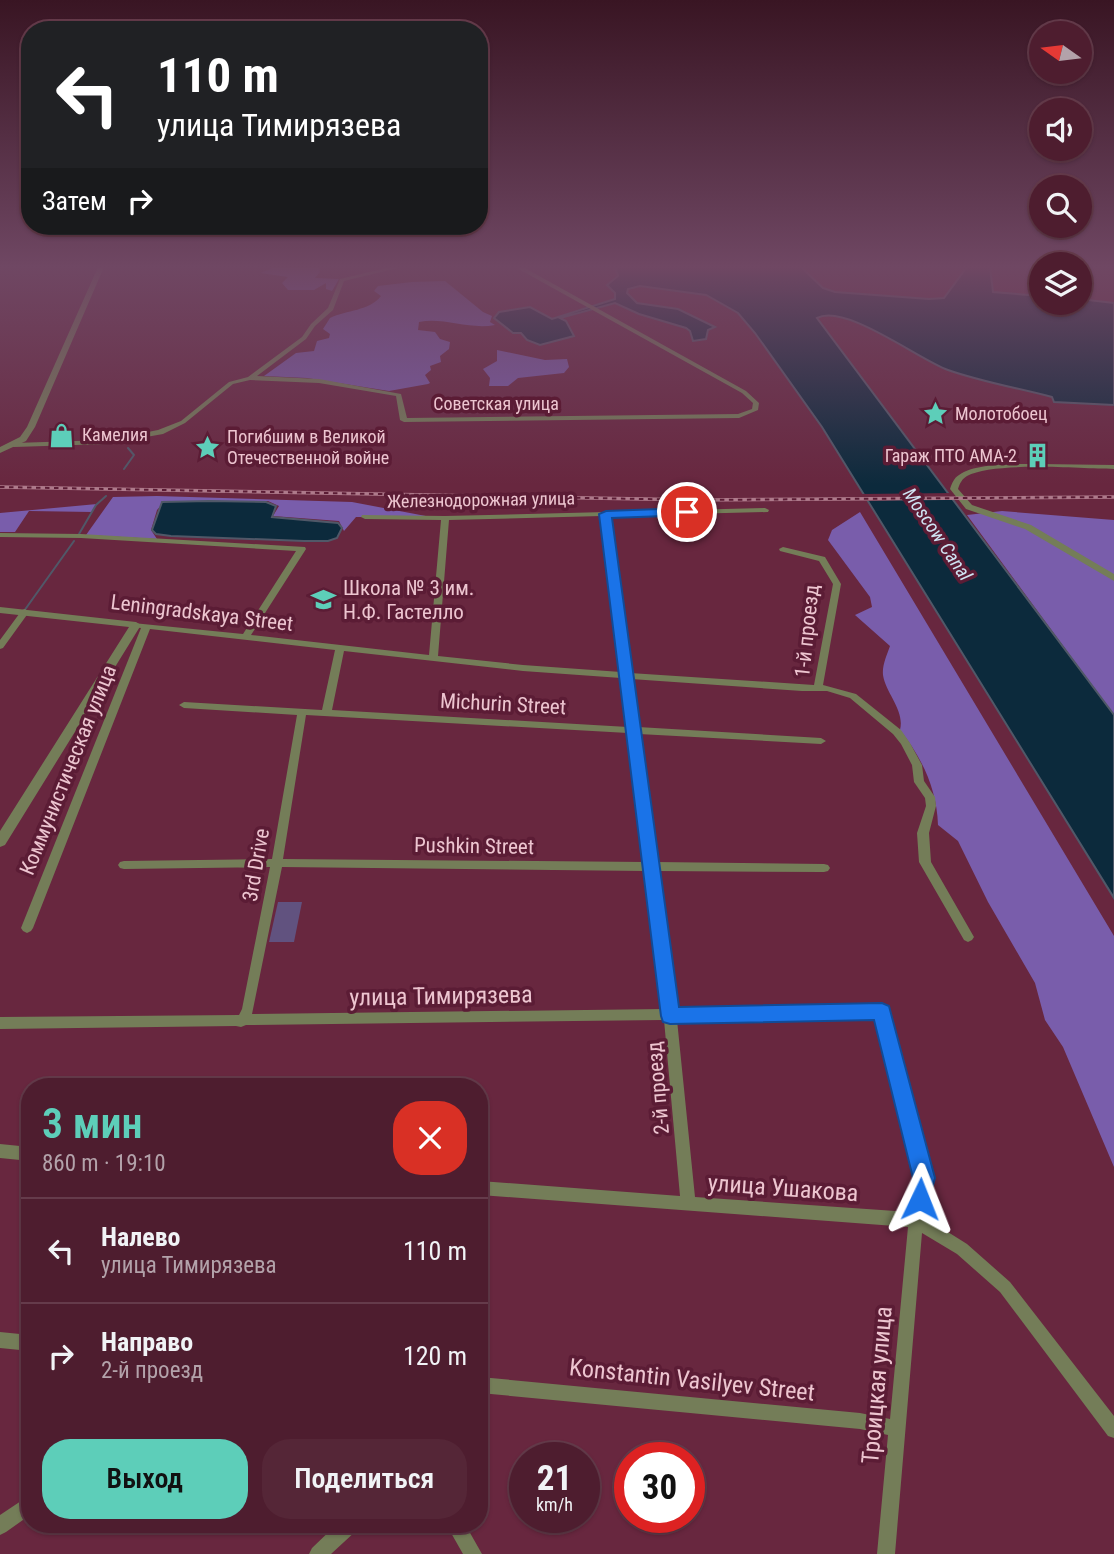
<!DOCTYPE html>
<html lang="ru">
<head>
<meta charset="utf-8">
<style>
  body { margin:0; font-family:"Roboto Condensed",sans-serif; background:#552637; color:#f1f3f6; height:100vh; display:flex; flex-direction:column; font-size:26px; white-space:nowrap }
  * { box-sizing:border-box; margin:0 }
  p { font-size:23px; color:#b3a2aa }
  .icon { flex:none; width:38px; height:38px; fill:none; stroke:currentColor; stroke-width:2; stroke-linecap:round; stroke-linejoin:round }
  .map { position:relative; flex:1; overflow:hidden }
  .side { position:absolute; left:21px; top:1078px; width:467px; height:455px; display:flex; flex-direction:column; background:#4e1d2f; border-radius:28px; box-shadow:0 2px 5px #0004,0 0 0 2px #653b4b }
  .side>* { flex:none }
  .guide { position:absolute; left:21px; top:21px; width:467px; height:214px; border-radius:28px; box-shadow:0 2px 5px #0004,0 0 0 2px #653b4b; background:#202124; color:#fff; overflow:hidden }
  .needle { width:46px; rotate:284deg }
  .buttons { position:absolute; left:1029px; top:21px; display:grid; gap:14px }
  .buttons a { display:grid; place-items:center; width:63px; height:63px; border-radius:50%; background:#4e1d2f; box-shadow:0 2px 5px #0004,0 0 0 2px #653b4b; font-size:35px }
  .speed { position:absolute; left:509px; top:1442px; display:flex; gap:14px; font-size:35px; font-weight:700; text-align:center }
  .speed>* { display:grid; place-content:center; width:91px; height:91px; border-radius:50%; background:#4e1d2f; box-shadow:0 2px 5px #0004,0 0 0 2px #653b4b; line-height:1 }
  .speed small { font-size:18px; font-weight:400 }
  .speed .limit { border:10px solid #d22; background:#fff; color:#111 }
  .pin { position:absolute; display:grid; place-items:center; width:60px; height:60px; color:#fff; margin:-30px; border:4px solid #fff; border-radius:50%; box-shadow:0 2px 7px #0007 }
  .me { position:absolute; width:77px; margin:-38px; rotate:2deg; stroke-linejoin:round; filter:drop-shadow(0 0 5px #0008) }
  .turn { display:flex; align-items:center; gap:24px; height:147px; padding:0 21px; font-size:32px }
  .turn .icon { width:91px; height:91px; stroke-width:2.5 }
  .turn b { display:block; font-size:49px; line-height:60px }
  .then { display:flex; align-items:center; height:66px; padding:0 21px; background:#0003; gap:14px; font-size:26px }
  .round { display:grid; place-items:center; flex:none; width:74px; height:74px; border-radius:28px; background:#552637 }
  .head { display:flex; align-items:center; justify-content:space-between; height:119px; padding:0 21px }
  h1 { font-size:42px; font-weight:600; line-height:52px; color:#5dceb9 }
  .button { display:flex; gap:14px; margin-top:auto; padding:14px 21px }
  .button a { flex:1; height:80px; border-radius:28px; background:#5dceb9; color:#111; font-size:28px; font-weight:600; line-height:80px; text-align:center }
  .button a+a { background:#552637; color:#f1f3f6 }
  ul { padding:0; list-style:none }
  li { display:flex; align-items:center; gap:21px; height:105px; padding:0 21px; border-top:2px solid #653b4b }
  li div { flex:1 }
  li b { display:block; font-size:26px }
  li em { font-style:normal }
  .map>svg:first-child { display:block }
  .green { fill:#61527f }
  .forest { fill:#795dab }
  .water { fill:#0c2a3c; stroke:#505868; stroke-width:2 }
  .pier { fill:#68273f }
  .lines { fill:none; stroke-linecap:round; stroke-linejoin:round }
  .stream { stroke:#505868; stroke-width:2 }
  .minor { fill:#747d58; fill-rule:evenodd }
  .tertiary { fill:#747d58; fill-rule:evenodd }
  .rail-casing { stroke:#ae7a8b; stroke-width:3.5 }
  .rail { stroke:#5b1c35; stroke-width:2; stroke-dasharray:4.5; stroke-linecap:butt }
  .route { fill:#1a73e8; stroke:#114b97; stroke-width:2 }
  .labels { text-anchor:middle; stroke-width:7; stroke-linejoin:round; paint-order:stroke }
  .far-street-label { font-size:18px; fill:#edc5d0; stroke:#5b1c35 }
  .far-poi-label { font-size:18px; fill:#edc5d0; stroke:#5b1c35; text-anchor:start }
  .far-water-label { font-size:19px; font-style:italic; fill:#cfe4f3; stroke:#5b1c35 }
  .poi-label { font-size:21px; fill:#edc5d0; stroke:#5b1c35; text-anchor:start }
  .street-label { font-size:21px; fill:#edc5d0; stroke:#5b1c35 }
  .near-street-label { font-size:24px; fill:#edc5d0; stroke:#5b1c35 }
</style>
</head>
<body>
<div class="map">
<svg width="1114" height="1554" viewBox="0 0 1114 1554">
  <rect width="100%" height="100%" fill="#68273f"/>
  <path class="green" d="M278,902h24l-8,40h-25z"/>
  <path class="forest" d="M275,267h44l1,5 -5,6 24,1 -7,12 -6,-2v-6l-12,7h-26l-6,-7 6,-6 -28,-4z
    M445,281l38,31 9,4 -2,6 5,3c-26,5 -51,-8 -76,-3l-1,8 17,2 5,7 10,3 -1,7 -9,7 1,6 -11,4 1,4 -6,5 5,8 -2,1 -39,7 -82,-13 -43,-2 32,-23 18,-2 3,-10 12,-3 1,-4 -7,-5 7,-11c17,-8 39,-7 51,-22l-7,-5 4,-5 34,-4z
    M497,350l48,10 22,-1 2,8 -5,6 -46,5 -10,8h-19l1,-8 -7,-9 14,-8z
    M157,496l195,6 79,15h-75l-12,14 -5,-10 -66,-5 6,-10 -11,-5h-103l-8,9 -6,20 6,9 -71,-4 27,-38z
    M97,504l-5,8 -63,-1 -14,21h-15v-19z
    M1002,511l112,9v195l-147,-200z
    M860,512l254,424v231l-51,-120 -18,-27 -10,-37 -47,-81 -30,-61 -20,-16c-1,-36 -16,-67 -38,-95 5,-20 -14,-36 -17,-55 -1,-10 4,-20 7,-29l-35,-31 17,-8 -2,-10 -42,-57 4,-10z"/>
  <path class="water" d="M615,267h186l22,21 12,4 94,7 15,-1 23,-31h23l3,25 48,4v7h39v-4l34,4v102l-60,-3 -2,-5c-34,-9 -70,-15 -104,-27 -30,-11 -103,-67 -131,-52l297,397v183l-292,-471 -67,-94 -17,-20 -32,-18 -66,-9 -12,3 -1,4 10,10 41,6 37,18 -7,3 -2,9 -13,2 -3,-10 -4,-3 -47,-14 -24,-11 -55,15 6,3 8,15 -34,9 -13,-5 -6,-7h-8l-19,-15 5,-6 31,-5 22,12 63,-20v-6l-8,-8 11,-9z
    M209,501l57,1 10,4 -4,11 66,6 4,5 -5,10 -9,3h-24l-133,-5 -15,-2 -4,-4 10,-28z"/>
  <path class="pier" d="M954,493l5,6 -96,2 -4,-7z"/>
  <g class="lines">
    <path class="stream" d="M124,469l10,-14 -6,-7
      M79,534l17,-29 10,-9
      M24,611l50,-70"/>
    <path class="minor" d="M390,267h12l-58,14 -11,29 -18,16 -9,13 -49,37 62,3 82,15 6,24 331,-4 14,-5 1,-6 -11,-10 -227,-126h8l223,124 13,12 -1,7 -19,8 -335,4 -4,-2 -4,-24 -77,-13 -69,-3 -17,4 -48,39 -22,11 -56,10 -93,3 -4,-2 4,-2 93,-3 51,-10 23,-9 48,-39 19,-5 54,-40 9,-13 17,-16 12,-29z
      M1039,464l75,1v4c-34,0 -120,-8 -147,7 -5,3 -7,7 -9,13l14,16 59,20 83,49v7l-89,-52 -59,-20 -16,-20c2,-6 4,-11 9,-14 16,-12 60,-11 80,-11z
      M765,508l4,2 -1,2 -159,4 21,157 184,12 19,-101 -14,-23 -39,-10 -1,-2 4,-2 42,10 16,27 -18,101 33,9 45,36 9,13 12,22 2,16 11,16 1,9 -7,27 2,29 43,75 -2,3 -4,2 -4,-2 -45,-78 -2,-29 9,-27 -1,-8 -11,-16 -2,-17 -11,-21 -8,-10 -43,-36 -23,-7h-25l-171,-12 7,48 183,11 5,3 -5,3 -182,-10 17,128 168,2 4,1 2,3 -2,3 -4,1 -167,-1 18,138 207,-2 5,1 44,170 -7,39 43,27 43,38 104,134v22l-6,-2 -108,-144 -43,-38 -35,-21 -27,321h-18l11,-119 -28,-6 -380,-36v-16l380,36 30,6 18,-192 -428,-32v-14l200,15 -16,-176 -418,5 -5,2 -5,-1 -236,3v-12l239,-2 3,-6 28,-142 -146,2 -4,-1 -2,-3 2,-3 4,-1 148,-2 25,-144 -113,-7 -5,-3 5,-3 138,8 13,-60 -185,-21 -117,299 -2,3 -4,2 -4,-2 -2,-3 120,-300 -8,-1 -2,-2 2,-2 110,11 53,-83 -215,-13 -81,-1v-4l81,1 224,13 1,2 -55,86 178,20 12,-135 -76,-1 -4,-2 1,-2 83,1zM601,516l20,156 -98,-7 -85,-9 11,-136zM344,651l179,20 98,7 7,49 -296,-17zM306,715l322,18 16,129 -361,-3zM282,867l363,4 18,138 -411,5zM877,1017l40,161 -7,34 -215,-15 -18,-177z
      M25,609l4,3 -26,36 -3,1v-9l22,-30z
      M0,1144l30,3v14l-30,-3z
      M0,1332l30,3v16l-30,-3z
      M30,1495v20l-24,17 -6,3v-20z
      M337,1524h23l-3,6 -26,24h-22l3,-6z
      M446,1524h19l17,30h-19z"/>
    <path class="tertiary" d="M98,267h6l-69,160 -9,14 -26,12v-6l20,-10 7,-10z
      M0,607l136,15 5,3 -136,220 -5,2v-16l129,-204 -129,-14z"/>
    <defs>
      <path id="rail" d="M0,487l698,13 416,-3"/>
    </defs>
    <use href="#rail" class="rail-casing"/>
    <use href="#rail" class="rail"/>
  </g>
  <linearGradient id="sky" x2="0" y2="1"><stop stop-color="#391523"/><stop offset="0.55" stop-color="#6f4763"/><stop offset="1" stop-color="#6f4763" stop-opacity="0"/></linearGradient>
  <rect width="1114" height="485" fill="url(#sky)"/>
  <path class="route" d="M687,508l5,2v5l-80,3 67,489 203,-4 7,3 46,172 -8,29 -7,3 -8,-3 -3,-8 4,-21 -39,-158 -204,4 -7,-2 -2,-6 -62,-502 7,-3z"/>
  <defs>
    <symbol id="sight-bare" viewBox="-9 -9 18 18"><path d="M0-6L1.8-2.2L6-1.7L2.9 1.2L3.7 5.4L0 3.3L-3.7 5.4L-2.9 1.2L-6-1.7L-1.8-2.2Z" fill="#5dceb9" stroke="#5b1c35" stroke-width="2.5" paint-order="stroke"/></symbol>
    <symbol id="shop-bare" viewBox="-9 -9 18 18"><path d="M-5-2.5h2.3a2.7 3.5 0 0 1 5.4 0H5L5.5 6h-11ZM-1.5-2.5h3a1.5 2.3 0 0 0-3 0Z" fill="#5dceb9" stroke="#5b1c35" stroke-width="2.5" paint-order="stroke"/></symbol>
    <symbol id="building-bare" viewBox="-9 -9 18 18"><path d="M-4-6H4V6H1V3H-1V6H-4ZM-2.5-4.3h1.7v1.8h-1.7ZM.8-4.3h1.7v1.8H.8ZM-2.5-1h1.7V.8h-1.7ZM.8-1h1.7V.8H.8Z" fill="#5dceb9" stroke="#5b1c35" stroke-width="2.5" paint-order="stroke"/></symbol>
    <symbol id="school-bare" viewBox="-9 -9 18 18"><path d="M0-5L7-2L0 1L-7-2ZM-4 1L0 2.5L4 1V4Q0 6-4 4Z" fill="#5dceb9" stroke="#5b1c35" stroke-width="2.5" paint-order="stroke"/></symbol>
  </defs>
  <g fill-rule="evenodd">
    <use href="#sight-bare" x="918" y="396" width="35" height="35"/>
    <use href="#shop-bare" x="44" y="418" width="35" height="35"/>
    <use href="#sight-bare" x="190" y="430" width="35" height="35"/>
    <use href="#building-bare" x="1020" y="438" width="35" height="35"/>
    <use href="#school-bare" x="306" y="582" width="35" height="35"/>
  </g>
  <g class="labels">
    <g class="far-street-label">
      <text x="496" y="410">Советская улица</text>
      <text transform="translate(481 500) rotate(-1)" y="6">Железнодорожная улица</text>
    </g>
    <g class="far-poi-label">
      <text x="955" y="420">Молотобоец</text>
      <text x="82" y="441">Камелия</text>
      <text x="227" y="443">Погибшим в Великой<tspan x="227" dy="21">Отечественной войне</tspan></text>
      <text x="1017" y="462" text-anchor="end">Гараж ПТО АМА-2</text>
    </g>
    <g class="far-water-label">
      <text transform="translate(938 534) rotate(56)" y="7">Moscow Canal</text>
    </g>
    <g class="poi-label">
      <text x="343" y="595">Школа № 3 им.<tspan x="343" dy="24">Н.Ф. Гастелло</tspan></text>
    </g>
    <g class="street-label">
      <text transform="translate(202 613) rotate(7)" y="7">Leningradskaya Street</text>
      <text transform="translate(807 631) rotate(-84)" y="7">1-й проезд</text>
      <text transform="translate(503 704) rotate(3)" y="7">Michurin Street</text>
      <text transform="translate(68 770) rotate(-68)" y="7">Коммунистическая улица</text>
      <text transform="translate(474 846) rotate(1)" y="7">Pushkin Street</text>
      <text transform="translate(256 865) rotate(-80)" y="7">3rd Drive</text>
      <text transform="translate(658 1088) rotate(-95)" y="7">2-й проезд</text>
    </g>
    <g class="near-street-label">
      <text transform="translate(441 996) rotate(-1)" y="8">улица Тимирязева</text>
      <text transform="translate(783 1188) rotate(4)" y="8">улица Ушакова</text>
      <text transform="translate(692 1380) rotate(6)" y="8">Konstantin Vasilyev Street</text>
      <text transform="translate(877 1385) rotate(-85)" y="8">Троицкая улица</text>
    </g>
  </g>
</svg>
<div class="buttons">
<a><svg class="needle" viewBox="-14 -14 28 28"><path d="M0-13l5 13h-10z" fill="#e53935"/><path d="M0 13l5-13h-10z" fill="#b3a2aa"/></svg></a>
<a><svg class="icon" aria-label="sound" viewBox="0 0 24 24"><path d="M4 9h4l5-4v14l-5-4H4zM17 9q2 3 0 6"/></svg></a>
<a><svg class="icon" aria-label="search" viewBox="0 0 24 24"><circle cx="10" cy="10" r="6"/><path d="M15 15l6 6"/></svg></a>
<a><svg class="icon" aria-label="layers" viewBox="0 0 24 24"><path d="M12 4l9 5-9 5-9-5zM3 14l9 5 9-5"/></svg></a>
</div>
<div class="speed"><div>21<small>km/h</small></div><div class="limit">30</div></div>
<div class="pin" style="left:687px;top:512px;background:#d93025"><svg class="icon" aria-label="arrive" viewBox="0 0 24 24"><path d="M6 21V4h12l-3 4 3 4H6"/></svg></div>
<svg class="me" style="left:920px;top:1199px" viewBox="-20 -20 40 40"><path d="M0-17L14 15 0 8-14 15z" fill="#1a73e8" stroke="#fff" stroke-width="4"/></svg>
<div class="guide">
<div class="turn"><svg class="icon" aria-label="left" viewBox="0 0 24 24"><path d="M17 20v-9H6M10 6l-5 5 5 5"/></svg><div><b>110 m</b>улица Тимирязева</div></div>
<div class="then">Затем<svg class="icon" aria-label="right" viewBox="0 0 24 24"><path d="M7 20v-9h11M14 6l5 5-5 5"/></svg></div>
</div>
<section class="side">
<div class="head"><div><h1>3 мин</h1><p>860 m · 19:10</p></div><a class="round" style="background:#d93025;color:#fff"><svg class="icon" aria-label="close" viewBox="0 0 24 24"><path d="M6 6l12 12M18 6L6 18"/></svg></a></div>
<ul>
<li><svg class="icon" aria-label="left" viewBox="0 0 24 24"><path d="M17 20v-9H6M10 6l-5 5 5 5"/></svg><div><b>Налево</b><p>улица Тимирязева</p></div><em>110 m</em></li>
<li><svg class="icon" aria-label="right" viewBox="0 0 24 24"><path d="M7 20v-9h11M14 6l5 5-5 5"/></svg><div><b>Направо</b><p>2-й проезд</p></div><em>120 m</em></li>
</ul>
<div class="button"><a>Выход</a><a>Поделиться</a></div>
</section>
</div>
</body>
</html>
